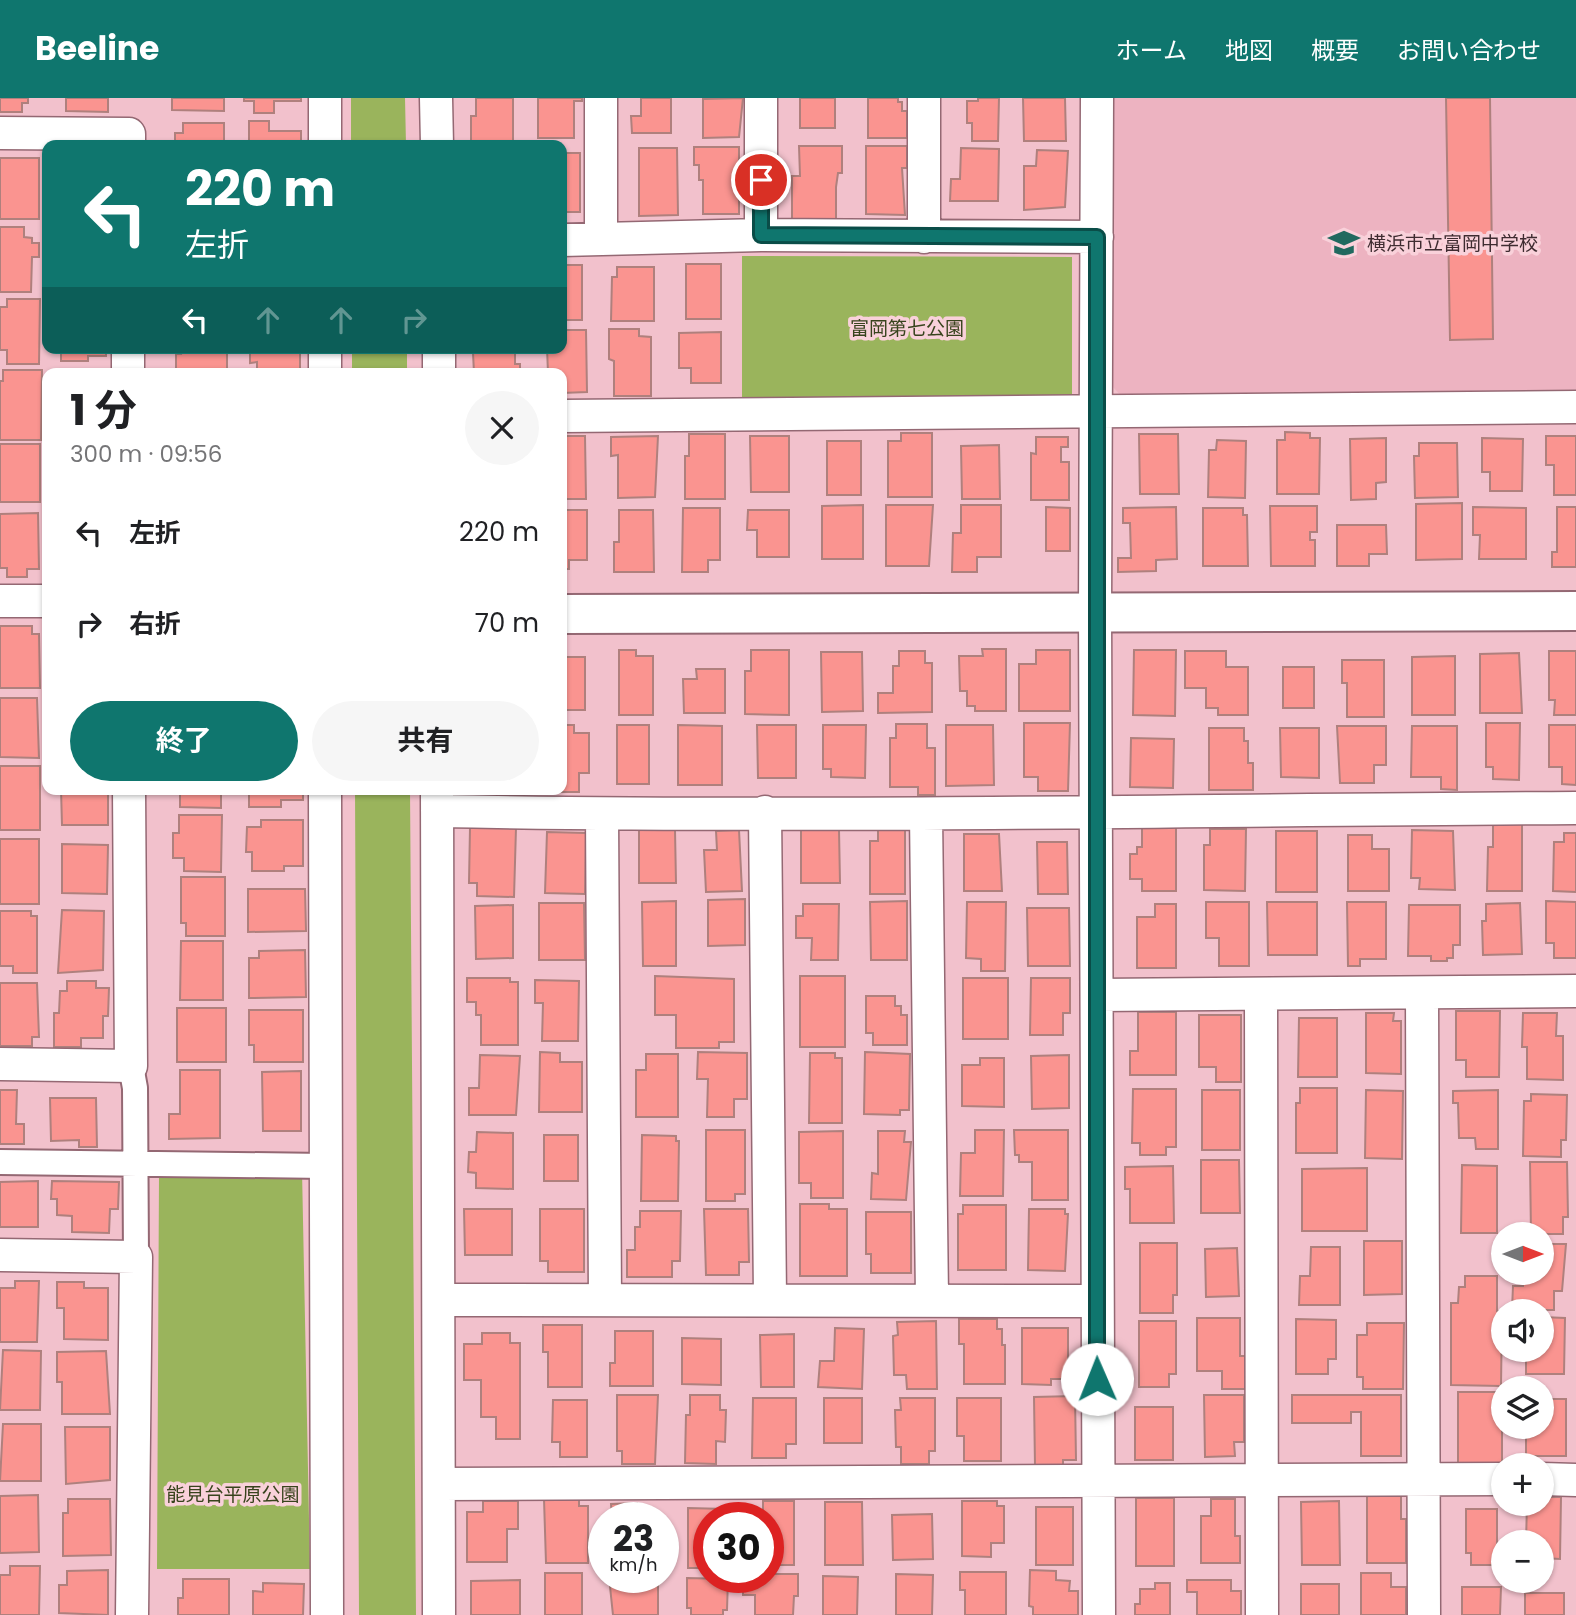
<!DOCTYPE html>
<html lang="ja">
<head>
<meta charset="utf-8">
<style>
  body { margin:0; font-family:Poppins,"Noto Sans JP",sans-serif; background:#f6f6f6; color:#202124; height:100vh; display:flex; flex-direction:column; font-size:26px; white-space:nowrap }
  * { box-sizing:border-box; margin:0 }
  p { font-size:23px; color:#757577 }
  .icon { flex:none; width:38px; height:38px; fill:none; stroke:currentColor; stroke-width:2; stroke-linecap:round; stroke-linejoin:round }
  .map { position:relative; flex:1; overflow:hidden }
  .side { position:absolute; left:42px; top:270px; width:525px; height:427px; display:flex; flex-direction:column; background:#fff; border-radius:14px; box-shadow:0 2px 5px #0004 }
  .side>* { flex:none }
  .hud { position:absolute; left:42px; top:42px; width:525px; height:214px; border-radius:14px; box-shadow:0 2px 5px #0004; background:#0f766e; color:#fff; overflow:hidden }
  .needle { width:46px; rotate:90deg }
  .controls { position:absolute; left:1491px; top:1124px; display:grid; gap:14px }
  .controls a { display:grid; place-items:center; width:63px; height:63px; border-radius:50%; background:#fff; box-shadow:0 2px 5px #0004; font-size:35px }
  .speed { position:absolute; left:588px; top:1404px; display:flex; gap:14px; font-size:35px; font-weight:700; text-align:center }
  .speed>* { display:grid; place-content:center; width:91px; height:91px; border-radius:50%; background:#fff; box-shadow:0 2px 5px #0004; line-height:1 }
  .speed small { font-size:18px; font-weight:400 }
  .speed .limit { border:10px solid #d22; background:#fff; color:#111 }
  .pin { position:absolute; display:grid; place-items:center; width:60px; height:60px; color:#fff; margin:-30px; border:4px solid #fff; border-radius:50%; box-shadow:0 2px 7px #0007 }
  .me { position:absolute; width:77px; margin:-38px; rotate:359deg; stroke-linejoin:round; filter:drop-shadow(0 0 5px #0008) }
  .turn { display:flex; align-items:center; gap:24px; height:147px; padding:0 28px; font-size:32px }
  .turn .icon { width:91px; height:91px; stroke-width:2.5 }
  .turn b { display:block; font-size:49px; line-height:60px }
  .lanes { display:flex; align-items:center; height:66px; padding:0 28px; background:#0003; justify-content:center; gap:35px; direction:ltr }
  .lanes .off { opacity:.35 }
  .round { display:grid; place-items:center; flex:none; width:74px; height:74px; border-radius:37px; background:#f6f6f6 }
  .headline { display:flex; align-items:center; justify-content:space-between; height:119px; padding:0 28px }
  h1 { font-size:42px; font-weight:700; line-height:52px }
  .primary-button { display:flex; gap:14px; margin-top:auto; padding:14px 28px }
  .primary-button a { flex:1; height:80px; border-radius:42px; background:#0f766e; color:#fff; font-size:28px; font-weight:700; line-height:80px; text-align:center }
  .primary-button a+a { background:#f6f6f6; color:#202124 }
  ul { padding:0; list-style:none }
  li { display:flex; align-items:center; gap:21px; height:91px; padding:0 28px }
  li div { flex:1 }
  li b { display:block; font-size:26px }
  li em { font-style:normal }
  header { display:flex; align-items:center; gap:42px; box-sizing:border-box; height:98px; padding:0 35px; background:#0f766e; color:#fff }
  header strong { font-size:33px }
  nav { display:flex; gap:38px; margin-inline-start:auto; font-size:24px }
  .map>svg:first-child { display:block }
  .built { fill:#edb3c1 }
  .green { fill:#9ab45c }
  .building { fill:#fa9490; stroke:#af807d; stroke-width:2 }
  .lines { fill:none; stroke-linecap:round; stroke-linejoin:round }
  .pedestrian-casing { stroke:#946873; stroke-width:28 }
  .minor-casing { stroke:#946873; stroke-width:35 }
  .tertiary-casing { stroke:#946873; stroke-width:42 }
  .pedestrian { stroke:#fff; stroke-width:24 }
  .minor { stroke:#fff; stroke-width:32 }
  .tertiary { stroke:#fff; stroke-width:38 }
  .route-casing { stroke:#0a4d48; stroke-width:18 }
  .route { stroke:#0f766e; stroke-width:12 }
  .labels { text-anchor:middle; stroke-width:7; stroke-linejoin:round; paint-order:stroke }
  .poi-label { font-size:19px; fill:#3f2c31; stroke:#f9d1da; text-anchor:start }
  .park-label { font-size:19px; fill:#38431d; stroke:#f9d1da }
</style>
</head>
<body>
<header>
<strong>Beeline</strong>
<nav><a>ホーム</a><a>地図</a><a>概要</a><a>お問い合わせ</a></nav>
</header>
<div class="map">
<svg width="1576" height="1517" viewBox="0 0 1576 1517">
  <rect width="100%" height="100%" fill="#f2c1cc"/>
  <path class="built" d="M1112,0h464v297l-453,3 -10,-11z"/>
  <path class="green" d="M351,0h54l1,47h-55z
    M742,158l330,1v143l-330,-1z
    M352,250h55v25h-55z
    M355,691h55l6,826h-57z
    M302,1072l8,399h-153l2,-393z"/>
  <path class="building" d="M0,0h28v5h-6v9h-22z
    M66,0h42v14l-42,-1z
    M172,0h52v13l-52,-1z
    M244,0h57v3h-27v12h-20v-12h-10z
    M476,0h37v43h-42v-25h5z
    M538,0h44v3h-8v37h-36z
    M641,0h30v35h-39l-1,-17h10z
    M743,0l-4,39 -36,1v-39z
    M800,0h35v30h-35z
    M868,0h30v4h4v9h5v27h-39z
    M978,0h21l-1,43h-26v-18h-5v-22h11z
    M1023,0h42l1,43h-42z
    M1446,0h44l3,241 -43,1z
    M249,23h20v10h32v14h-52z
    M183,25h41v22h-49v-12h8z
    M799,48h43v27h-4l-2,14v34h-44v-45h8z
    M866,48h41v22h-5l3,47 -39,-1z
    M694,49h45v67h-36v-34h-4v-15h-5z
    M639,50h38l1,67 -39,1z
    M961,50l38,1 -1,52h-48l1,-22h9z
    M1037,52l31,1 -3,56 -41,3v-44h12z
    M562,55h18v59h-18z
    M0,60h39v61h-39z
    M0,129h24v10l8,1v5h7v14h-7l-1,35h-31z
    M686,166h35v55h-35z
    M562,167h20v55h-20z
    M617,169h37v54h-43l1,-44h5z
    M7,201h33l-1,65h-32v-14h-7v-43h7z
    M609,231h30v7l12,1v59h-37v-35l-5,-2z
    M562,232h24l1,62 -25,1v-20h-14l-1,-25h15z
    M721,234v51h-30v-15h-12v-35z
    M61,250h45v8h-18v5h-27z
    M180,250h47v25h-51v-19h5z
    M250,250h50v25h-43v-11l-7,1z
    M467,250h48v16h5v9h-46l-1,-20z
    M3,272h39l-1,70h-41v-59h3z
    M1285,334l25,1v5h10l-1,56h-42v-54h8z
    M901,335h31v64h-44v-56h13z
    M689,336h36v65h-40v-43h4z
    M1139,336h39l1,60h-39z
    M564,338h21l1,63h-24z
    M658,338l-3,61 -37,1v-43l-7,1v-19z
    M750,338h39v56h-38z
    M1546,338h30v59h-22v-30h-8z
    M1036,339h32v10h-7v15h8v38h-38v-47l5,1z
    M1386,340v44l-10,1v16l-25,1 -1,-61z
    M1482,340l41,1 -1,52h-32v-19h-8z
    M1217,342l29,1 -1,57 -37,-1 1,-47h7z
    M827,343h34v54h-34z
    M1419,345h38l1,54 -43,1 -1,-42h5z
    M0,346h40v58h-40z
    M999,347l1,54h-38l-1,-53z
    M1462,405v56l-46,1v-56z
    M863,407v54h-41v-53z
    M886,407h47l-4,61h-43z
    M961,407h40v52h-24v15h-25l1,-39h8z
    M1270,408h47v26h-7v8h5v26h-44z
    M1046,409l24,1v43h-24z
    M1176,409l1,52 -21,1v11l-38,1v-14h13l-1,-35h-7v-15z
    M1473,409l53,1v51h-47l1,-24h-7z
    M1557,409h19v60h-24v-15h5z
    M683,410h37v52h-12v12h-26z
    M1203,410h40v7h4l1,51h-45z
    M562,412h25v50h-18v9h-7z
    M619,412h34l1,62h-40v-30h5z
    M748,412h41v47h-32v-27h-10z
    M38,415l1,56h-12v8h-20v-9h-7v-54z
    M1337,427h49l1,29h-18v12h-32z
    M0,528h32v8h7l1,54h-40z
    M982,551h24v62h-31v-5h-8v-15h-7l-1,-35h24z
    M619,552h17v6h17v59h-34z
    M751,552h38v65l-44,-1v-43h6z
    M1036,552h34v61h-51v-47h17z
    M1134,552h42l-1,66 -42,-1z
    M899,553h26v12h7v49l-54,1v-20h15v-27h6z
    M1185,553h41v16h22v48h-30v-7h-12v-20h-21z
    M1549,553h27v64h-22l1,-15h-6z
    M821,554h41l1,59 -41,1z
    M1519,555l3,60h-42v-59z
    M1455,558v59h-43v-58z
    M562,559h23v53h-23z
    M1342,562h42v57h-37v-34h-5z
    M1283,569h31v41h-31z
    M696,571h29v44h-41l-1,-34h14z
    M0,600h37l2,60 -39,-1z
    M1024,625h46l-2,68h-30v-14h-14z
    M1486,625h34l-1,57 -26,-1v-12h-7z
    M896,626h31v24h8v47h-17v-8h-28v-49h6z
    M562,627h12v8h15v40h-10v19h-27v-3h10z
    M617,627h32v59h-32z
    M678,627l44,1v59h-44z
    M757,627h39v53h-38z
    M823,627h43l-1,53 -34,-1v-8h-8z
    M946,627h47l1,60 -48,1z
    M1549,627h27v60l-14,-1v-17h-13z
    M1337,628h49v39h-12v18h-34z
    M1412,628h45v64l-16,-1v-12h-30z
    M1209,630h35v13h4v22h5v27h-44z
    M1280,630h39v50l-38,-1z
    M1131,640l43,1 -1,49 -43,-1z
    M0,668h40v64h-40z
    M61,691h47v36h-46z
    M180,691h45v3h-4v16l-41,-1z
    M249,691h54v11h-22v7h-32z
    M179,717h43l-1,57 -37,-1v-13h-11v-25h6z
    M261,722h42v46h-19v5h-32v-19h-6l1,-25h14z
    M1493,726h29v67h-35l1,-44h5z
    M1142,729h34v64h-34v-12h-12v-25h7v-7h5z
    M470,730h46l-2,69 -37,-1v-13h-8z
    M1210,731h36l-1,62 -41,-1v-45h6z
    M639,732h36l1,53h-37z
    M739,732l3,61 -36,1 -2,-42h13l-1,-19z
    M801,732h38l1,53h-39z
    M878,732h27v64h-35v-53h8z
    M1412,732l41,1 2,59 -36,-1 1,-11h-9z
    M1276,733h41v61h-41z
    M547,734l39,1 -1,61 -40,-1z
    M1564,735h12v59l-23,-1 1,-49h10z
    M964,736h35l3,57h-38z
    M1348,737h24v14h17v42h-41z
    M0,741h39v65h-39z
    M1037,744h30l1,52h-30z
    M62,746l46,1 -1,49 -45,-1z
    M181,779h44v59h-39v-13h-5z
    M248,791h57l1,42 -58,1z
    M745,801v46l-37,1v-46z
    M676,803v65h-33l-1,-64z
    M907,803v59h-36l-1,-58z
    M1546,803l30,1v56h-22v-15h-8z
    M967,804h39l-1,69h-24v-12l-15,-1z
    M1206,804h43v64h-30v-28h-13z
    M1267,804h50v53h-49z
    M1347,804h39v57h-26v7h-12z
    M539,805h45l1,57h-46z
    M1520,805l2,51 -39,1 -1,-34h4v-17z
    M803,806h36l-1,56h-27l1,-22h-16v-22h7z
    M1155,806h21v64h-39v-51h18z
    M513,807v53l-37,1 -1,-53z
    M1409,807h51v40h-7v13h-6v3h-16v-5h-23z
    M1027,810h42l1,58h-42z
    M62,812l42,1 -1,59 -45,3z
    M0,813h31v5h6v57h-24v-7h-13z
    M181,843h42v59h-43z
    M305,852l1,47 -57,1v-40h10v-7z
    M655,878l79,3v63h-15v6h-43v-33h-21z
    M800,878h45v71h-45z
    M467,880h43v4h8v63h-37v-30h-5v-13h-9z
    M963,880h45v61h-45z
    M1031,880h39v35h-7v22h-33z
    M535,882l44,1 -1,60h-36l1,-38h-8z
    M67,883h29v7h13l-1,28h-5v22h-22v9h-27v-34h5l1,-22h7z
    M0,885h37l2,54h-7v9h-32z
    M866,898h29v10h6v9h6v30h-34v-12h-7z
    M177,910h49v54h-49z
    M249,912h54v52h-49v-17h-5z
    M1456,913h44l-1,66h-33v-17h-10z
    M1138,914h38v63h-46v-24h8z
    M1366,915h28l-1,8h8v53l-35,-1z
    M1523,915h34l-1,23h7v44l-36,-1v-32h-5z
    M1199,917h42v67h-25v-15h-17z
    M1299,920h38v59h-39z
    M540,954l20,1v9h22v50h-43z
    M698,954l49,1v46h-13v18h-27l1,-38h-11z
    M865,954l45,2 -1,56h-9v5l-36,-1z
    M810,955h25v5h7v65h-33z
    M646,956h32v63h-42v-47h10z
    M480,957l40,1 -4,59h-47v-27h10z
    M1069,957v53l-37,1 -1,-53z
    M980,960h24v49l-42,-1v-41h18z
    M180,972h40v68l-51,1v-25h11z
    M301,973v60h-38l-1,-59z
    M1300,990h37v65h-41v-50h4z
    M1133,991h43v58h-10v8h-26v-12h-8z
    M0,992h17l-1,34h8v20h-24z
    M1202,992h38v60h-38z
    M1366,992l37,1 -1,68 -37,-1z
    M1498,992v59h-22l-1,-11h-16l-1,-35h-5v-12z
    M1531,996l36,1 -1,45h-5v17l-38,-1 1,-55h7z
    M50,1000h46l1,49h-18v-7l-28,1z
    M706,1032h39v64h-10v7h-29z
    M975,1032h29l-1,66h-43l1,-43h14z
    M1014,1032h54v70h-36v-38h-13v-7h-4z
    M843,1033v67h-32v-15h-12v-51z
    M878,1033h27l-1,11h7l-5,58 -35,-1 1,-26 6,1z
    M477,1034l36,1v56l-37,-1v-15l-8,-1 1,-20h7z
    M544,1037h34v46h-34z
    M642,1037l34,1v5h3l-1,60h-37z
    M1201,1062h38l1,53h-39z
    M1530,1064h37l1,55h-5v17h-32z
    M1462,1067l35,1v67h-36z
    M1173,1068l1,57h-44v-34h-5v-22z
    M1367,1070v63h-65v-62z
    M38,1083v46h-38v-45z
    M52,1083l67,1 -1,27h-8l-1,24 -37,-1v-16l-15,-1v-16h-6z
    M800,1106h29v5h18v67h-47z
    M963,1107h43v65h-48v-56h5z
    M464,1111h48v46h-47z
    M540,1111h44v63h-36v-11h-8z
    M704,1111h44l1,53h-10v13h-33z
    M1029,1111h36v5h3l-3,57 -37,-1z
    M640,1113h41l-1,50h-8v16h-45v-27h8v-23h5z
    M866,1114h45v61h-40v-19h-5z
    M1364,1143h38v53l-38,1z
    M1140,1145h37v52h-4v18h-33z
    M1542,1146h24l-4,47h-8v19h-42l1,-24h10v-14h19z
    M1311,1149h29v58h-41l1,-29h10z
    M1237,1150l2,48 -33,1 -1,-48z
    M1465,1178h32v35h5l-1,75 -50,-1v-82h7l1,-16h6z
    M15,1183h24l-2,61h-37v-54h15z
    M57,1184h27v6h24v52l-44,-1v-31h-7z
    M1542,1219l23,1 -1,56h-38v-25h16z
    M1197,1220h43v38h5v33h-23v-18h-25z
    M959,1221h38v10h5v16h3v39h-41v-40h-5z
    M1296,1221l40,1v39h-8v15h-32z
    M936,1223l1,68h-30l-1,-14h-12l-1,-39 5,-1 -1,-13z
    M1139,1223h37v53h-7v13h-30z
    M1367,1225h37l-1,66h-40v-12h-6v-42h10z
    M543,1227h39v62h-34v-35h-5z
    M835,1230l29,1 -2,60 -44,-2 2,-26h14z
    M1022,1230h46v51h-17v6l-29,-1z
    M615,1233h38v55h-43v-23h5z
    M482,1235h28v10h10v96h-24v-22h-15v-37h-17v-36h18z
    M794,1236v53h-33l-1,-52z
    M682,1240l39,1v46l-39,-1z
    M3,1252l38,1 -1,59h-40z
    M106,1253l4,63h-48v-32h-5v-30z
    M1458,1294h44v72h-44z
    M617,1297h41l-3,69h-33v-13h-5z
    M690,1297h30v15h6l-1,32 -9,-1v23l-31,-1 1,-48h4z
    M1204,1297h40v47h-10l1,14 -30,1z
    M1292,1297h109v61h-40v-44h-10v11h-59z
    M1075,1298l1,64h-13v5l-28,1 -1,-69z
    M753,1300h43v46h-10v14h-34z
    M824,1300h38v45h-38z
    M900,1300h35v53h-6v13h-28v-17h-5l-1,-37h6z
    M957,1300h44v63h-37v-25h-7z
    M1542,1301h24v57h-40v-30h16z
    M553,1302h34v57h-27v-15h-8z
    M1135,1309h38v53h-38z
    M3,1326h38v57h-41z
    M65,1329h45v53l-44,4z
    M38,1397l1,57 -39,1v-57z
    M1367,1398h34v23h5v44h-39z
    M1542,1399h19l-1,62 -18,-1v-16h-16l1,-39h15z
    M1136,1400h38v68h-38z
    M68,1401h42l1,56 -48,1v-43h5z
    M544,1401h35v7h9v57h-42z
    M1211,1401h24v37h5v27h-39v-47h10z
    M483,1403h35v28h-11v33h-40v-50h16z
    M763,1403h31v64h-26v-48h-5z
    M962,1403h35v5h7v37h-13v14l-29,-1z
    M1339,1403l1,64h-38l-1,-63z
    M825,1404h37l1,63h-38z
    M637,1405v6h16v8h-41l-1,-13z
    M1036,1409h37v58h-37z
    M688,1410l38,1v8h-17v51h-21z
    M1466,1411h31v56h-26v-12h-5z
    M932,1416l1,45 -40,1 -1,-45z
    M10,1468h30l-1,49h-39v-40h10z
    M108,1472v45l-49,-2v-28h8v-14z
    M1030,1472l26,1v9l14,1 -1,10h9v24h-45v-8l-4,-1z
    M960,1474h46v43h-41v-25h-5z
    M545,1475h37v42h-37z
    M1361,1475h30v14h15v28h-45z
    M768,1476h30v22h-4l-1,19h-38v-20h-12v-18h25z
    M896,1476l37,1 -1,40h-36z
    M823,1478l35,1 -1,38h-34z
    M609,1479h49v38h-45z
    M687,1480l41,1 -1,31h-4v5h-32v-7h-4z
    M183,1481h46v36h-51v-17h5z
    M520,1482v35h-49v-34z
    M1187,1482h44v11h10v24h-44v-23h-10z
    M263,1485l41,1 -1,31h-50v-24l10,1z
    M1155,1485h15v32h-35v-11h5v-15h15z
    M1301,1486h38v31h-38z
    M1462,1489h39l-1,28h-38z
    M1525,1495h39v22h-39z"/>
  <g class="lines">
    <defs>
      <path id="pedestrian" d="M131,968l4,22 1,169
        M0,1064l326,4"/>
      <path id="minor" d="M436,0l1,47
        M761,0v137
        M924,0v139
        M1097,0l-2,514 4,1003
        M0,35l129,1v11
        M325,47v-47
        M601,141v-141
        M562,142l199,-5 336,2
        M439,250v25
        M128,275v-25
        M325,275v-25
        M562,318l1014,-9
        M0,503h47
        M325,691l2,826
        M437,692l2,825
        M437,713c379,7 759,-1 1139,-3
        M765,714l5,486
        M602,716l3,486
        M926,717l6,483
        M1422,895l2,622
        M1261,896l1,621
        M1098,897l478,-4
        M0,966l131,2 -2,-277
        M0,1157l136,2 -4,358
        M439,1202l657,1
        M1542,1381l34,1
        M439,1386l1064,-5"/>
      <path id="tertiary" d="M562,516l1014,-3"/>
    </defs>
    <use href="#pedestrian" class="pedestrian-casing"/>
    <use href="#minor" class="minor-casing"/>
    <use href="#tertiary" class="tertiary-casing"/>
    <use href="#pedestrian" class="pedestrian"/>
    <use href="#minor" class="minor"/>
    <use href="#tertiary" class="tertiary"/>
  </g>
  <g class="lines">
    <defs>
      <path id="route" d="M761,82v55l336,2v1142"/>
    </defs>
    <use href="#route" class="route-casing"/>
    <use href="#route" class="route"/>
  </g>
  <defs>
    <symbol id="school-bare" viewBox="-9 -9 18 18"><path d="M0-5L7-2L0 1L-7-2ZM-4 1L0 2.5L4 1V4Q0 6-4 4Z" fill="#21695f" stroke="#f9d1da" stroke-width="2.5" paint-order="stroke"/></symbol>
  </defs>
  <g fill-rule="evenodd">
    <use href="#school-bare" x="1322" y="123" width="44" height="44"/>
  </g>
  <g class="labels">
    <g class="poi-label">
      <text x="1367" y="152">横浜市立富岡中学校</text>
    </g>
    <g class="park-label">
      <text x="907" y="237">富岡第七公園</text>
      <text x="233" y="1403">能見台平原公園</text>
    </g>
  </g>
</svg>
<div class="controls">
<a><svg class="needle" viewBox="-14 -14 28 28"><path d="M0-13l5 13h-10z" fill="#e53935"/><path d="M0 13l5-13h-10z" fill="#757577"/></svg></a>
<a><svg class="icon" aria-label="sound" viewBox="0 0 24 24"><path d="M4 9h4l5-4v14l-5-4H4zM17 9q2 3 0 6"/></svg></a>
<a><svg class="icon" aria-label="layers" viewBox="0 0 24 24"><path d="M12 4l9 5-9 5-9-5zM3 14l9 5 9-5"/></svg></a>
<a>+</a>
<a>−</a>
</div>
<div class="speed"><div>23<small>km/h</small></div><div class="limit">30</div></div>
<div class="pin" style="left:761px;top:82px;background:#d93025"><svg class="icon" aria-label="arrive" viewBox="0 0 24 24"><path d="M6 21V4h12l-3 4 3 4H6"/></svg></div>
<svg class="me" style="left:1097px;top:1281px" viewBox="-20 -20 40 40"><circle r="19" fill="#fff"/><path d="M0-13L10 11 0 6-10 11z" fill="#0f766e"/></svg>
<div class="hud">
<div class="turn"><svg class="icon" aria-label="left" viewBox="0 0 24 24"><path d="M17 20v-9H6M10 6l-5 5 5 5"/></svg><div><b>220 m</b>左折</div></div>
<div class="lanes"><svg class="icon" aria-label="left" viewBox="0 0 24 24"><path d="M17 20v-9H6M10 6l-5 5 5 5"/></svg><svg class="icon off" aria-label="ahead" viewBox="0 0 24 24"><path d="M12 20V5M6 11l6-6 6 6"/></svg><svg class="icon off" aria-label="ahead" viewBox="0 0 24 24"><path d="M12 20V5M6 11l6-6 6 6"/></svg><svg class="icon off" aria-label="right" viewBox="0 0 24 24"><path d="M7 20v-9h11M14 6l5 5-5 5"/></svg></div>
</div>
<section class="side">
<div class="headline"><div><h1>1 分</h1><p>300 m · 09:56</p></div><a class="round"><svg class="icon" aria-label="close" viewBox="0 0 24 24"><path d="M6 6l12 12M18 6L6 18"/></svg></a></div>
<ul>
<li><svg class="icon" aria-label="left" viewBox="0 0 24 24"><path d="M17 20v-9H6M10 6l-5 5 5 5"/></svg><div><b>左折</b></div><em>220 m</em></li>
<li><svg class="icon" aria-label="right" viewBox="0 0 24 24"><path d="M7 20v-9h11M14 6l5 5-5 5"/></svg><div><b>右折</b></div><em>70 m</em></li>
</ul>
<div class="primary-button"><a>終了</a><a>共有</a></div>
</section>
</div>
</body>
</html>
